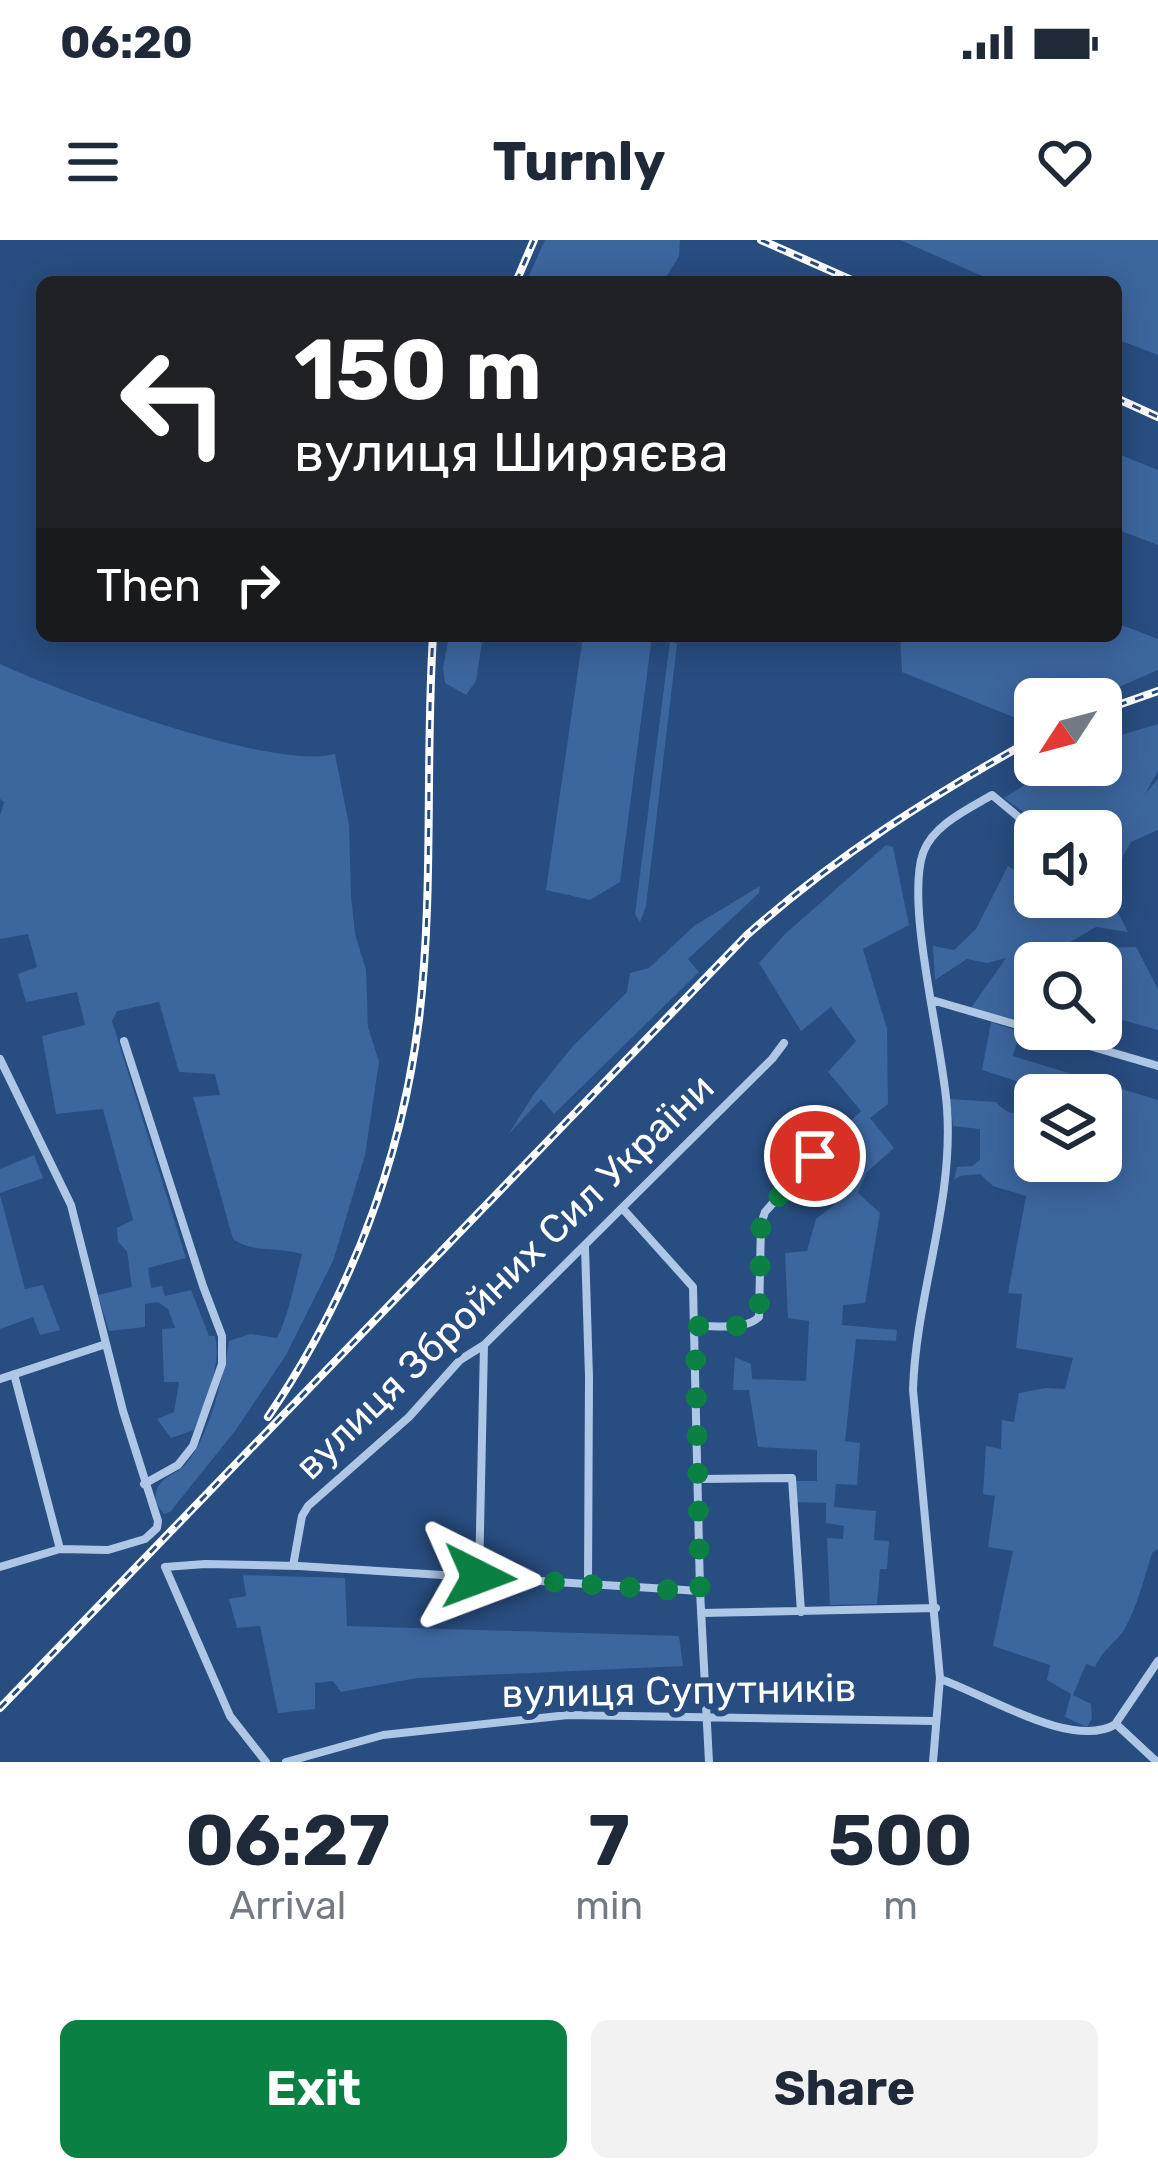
<!DOCTYPE html>
<html lang="en">
<head>
<meta charset="utf-8">
<style>
  body { margin:0; font-family:Rubik,sans-serif; background:#f2f2f3; color:#1f2937; height:100vh; display:flex; flex-direction:column; font-size:45px; white-space:nowrap }
  * { box-sizing:border-box; margin:0 }
  p { font-size:39px; color:#747a83 }
  .icon { flex:none; width:66px; height:66px; fill:none; stroke:currentColor; stroke-width:2; stroke-linecap:round; stroke-linejoin:round }
  .map { position:relative; height:1522px; overflow:hidden }
  .sheet { display:flex; flex-direction:column; background:#fff; flex:1 }
  .sheet>* { flex:none }
  .top-card { position:absolute; left:36px; top:36px; width:1086px; height:366px; border-radius:18px; box-shadow:0 6px 30px #0003; background:#202124; color:#fff; overflow:hidden }
  .needle { width:78px; rotate:234deg }
  .buttons { position:absolute; left:1014px; top:438px; display:grid; gap:24px }
  .buttons a { display:grid; place-items:center; width:108px; height:108px; border-radius:18px; background:#fff; box-shadow:0 6px 30px #0003; font-size:60px }
  .pin { position:absolute; display:grid; place-items:center; width:102px; height:102px; color:#fff; margin:-51px; border:6px solid #fff; border-radius:50%; box-shadow:0 3px 12px #0007 }
  .me { position:absolute; width:132px; margin:-66px; rotate:93deg; stroke-linejoin:round; filter:drop-shadow(0 0 9px #0008) }
  .turn { display:flex; align-items:center; gap:42px; height:252px; padding:0 60px; font-size:54px }
  .turn .icon { width:156px; height:156px; stroke-width:2.5 }
  .turn b { display:block; font-size:84px; line-height:102px }
  .then { display:flex; align-items:center; height:114px; padding:0 60px; background:#0003; gap:24px; font-size:45px }
  .eta { display:flex; justify-content:space-evenly; align-items:center; height:204px; text-align:center }
  .eta b { font-size:72px; font-weight:700; line-height:84px }
  .cta { display:flex; gap:24px; margin-top:auto; padding:24px 60px }
  .cta a { flex:1; height:138px; border-radius:18px; background:#0b8043; color:#fff; font-size:48px; font-weight:700; line-height:138px; text-align:center }
  .cta a+a { background:#f2f2f3; color:#1f2937 }
  .status { display:flex; justify-content:space-between; align-items:center; height:84px; padding:0 60px; background:#fff; direction:ltr }
  .status svg { height:33px; fill:currentColor }
  header { display:flex; justify-content:space-between; align-items:center; height:156px; padding:0 60px; background:#fff; font-size:54px; font-weight:700 }
  .map>svg:first-child { display:block }
  .green { fill:#3c669e }
  .lines { fill:none; stroke-linecap:round; stroke-linejoin:round }
  .street { stroke:#afc7e6; stroke-width:8 }
  .rail-casing { stroke:#fff; stroke-width:8 }
  .rail { stroke:#284d80; stroke-width:3; stroke-dasharray:9; stroke-linecap:butt }
  .route { stroke:#0b8043; stroke-width:21; stroke-dasharray:0 37.8 }
  .labels { text-anchor:middle; stroke-width:12; stroke-linejoin:round; paint-order:stroke }
  .street-label { font-size:39px; fill:#fff; stroke:#284d80 }
</style>
</head>
<body>
<div class="status"><b>06:20</b><svg viewBox="0 0 49 12"><path d="M0 12V9h3v3zM5 12V6h3v6zM10 12V3h3v9zM15 12V0h3v12zM26 1h20v11H26zM47 4h2v5h-2z"/></svg></div>
<header><svg class="icon" aria-label="menu" viewBox="0 0 24 24"><path d="M4 6h16M4 12h16M4 18h16"/></svg>Turnly<svg class="icon" aria-label="heart" viewBox="0 0 24 24"><path d="M12 20l-8-8c-3-5 5-10 8-4 3-6 11-1 8 4z"/></svg></header>
<div class="map">
<svg width="1158" height="1522" viewBox="0 0 1158 1522">
  <rect width="100%" height="100%" fill="#284d80"/>
  <path class="green" d="M545,0h135l-1,16 -16,26h-137z
    M900,0h258v115l-42,-16v-57h-120z
    M1116,213l42,17v75l-42,-16z
    M1116,383l42,16v31l-67,29h-56v27l-133,-54 -2,-36h216z
    M449,396h34l-7,45 -10,14 -21,-12 -2,-15z
    M583,396h69l-32,246 -30,18 -44,-10z
    M670,401l7,3 -31,262 -6,16 -5,-8z
    M0,424c63,29 273,107 335,90l14,71 2,71 4,38 11,36 2,57 11,35 -14,93 -32,106 -47,94 -51,76 -65,81 -6,2c-7,-8 -11,-14 -7,-25 4,-11 19,-15 28,-24 25,-28 38,-88 44,-124l21,-7 27,4c13,-26 17,-55 25,-84 -23,-7 -50,-1 -69,-15l-40,-142 27,-2 -5,-21 -36,-2 -20,-70 -42,9 -5,10 74,237 -38,10 3,20 11,-2 3,10 26,-6 18,46h6c7,31 -10,65 -21,94l-23,8 -14,-19 17,-7 5,-30h-15l-2,-53 13,-1 -7,-19 -10,-7 -13,2v23l-36,4 -11,-36 34,-8 -5,-36 -9,-9 -1,-14 16,-8 -30,-111 -47,5 -14,-78 43,-11 -8,-33 -51,10 -8,-28 19,-7 -9,-33 -28,5v-123l4,-14 -4,-3z
    M1158,484v47l-13,23 13,-15v51l-27,12 -18,32 -2,25 17,33 -32,-5 -38,22 78,-2 22,42v41l-57,-16v-51h-66v63l-64,-18 35,-50 -19,5 -20,-4 -32,21 -2,-34 21,4 22,-21 32,-63 27,18v13h19l20,13 7,-13h20v-27l7,-8 -7,-4v-27h-52l-45,-33 53,-33h44v-24z
    M886,605l7,2 16,78 -46,24 24,80 1,75 -18,14 24,30 -27,24 -9,21 22,20 -15,90 -22,2 -1,20 55,5 -1,11 -40,-2 -11,102 15,2 -3,42 -21,-1 -2,23 42,4 -2,29 15,1 -2,28h-7l-3,35 -47,1 -3,-67 16,1 1,-13 -18,-3v-20l-30,-1v-21h21v-31l-59,-3 -9,-57h-16l2,-33 16,7 1,15 54,2 3,-60 -21,-3 -3,-65 22,-2 9,-32 18,-14 7,-18 3,-59 17,-17 -33,-39 28,-31 -25,-34 -30,24 -42,-68 26,-29z
    M760,646l-1,7 -71,66 11,13 -145,142 -13,-15 -33,36 26,-41 39,-48 54,-54 3,-19 19,-5 45,-42z
    M991,782l29,10 -7,24 145,44v449l-6,4c-8,25 -14,52 -27,75 -9,15 -21,20 -30,39l-9,-3 -13,31 18,9 1,15 -5,8 -22,-10 6,-23 -24,-14 3,-15 -57,-19 20,-95 -25,-4 7,-51 -12,-2 3,-48 15,3 1,-29 12,2 5,-29 27,-5 19,1 8,-31 -57,-10 6,-54 -14,-1 18,-97 -33,-10 -13,-12 -20,2 -6,4 3,-13 15,-1 8,-6v-31l-27,-3 -3,-27 46,3c12,14 22,13 39,8v51h66v-66h-41l-78,-25z
    M34,915l9,23 -43,15v-24z
    M0,955l25,94 18,-4 17,45 -20,5 -7,-18 -33,12z
    M243,1335l102,3 2,48 332,10 4,30 -266,12 -76,14 -8,-11 -18,2v26l-37,4 -18,-87 -23,2 -8,-29 17,-3z"/>
  <g class="lines">
    <path class="street" d="M932,760l226,66
      M124,801l79,245 19,50v28l-29,82 -15,19 -34,19
      M0,819l71,146 52,206 35,110 -1,7 -12,11 -37,11 -48,-1 -60,18
      M623,969l70,78 7,304 9,171
      M585,1007l4,130 -1,207
      M695,1086c20,-1 50,5 64,-9l2,-93 4,-12 50,-56 23,-11 -1,-13
      M14,1134l46,175
      M0,1139l106,-35
      M699,1239l93,-1 9,134
      M293,1326l9,-50 6,-10 101,-89 51,-57 24,-15 288,-286 12,-16
      M479,1337l5,-232
      M701,1373l235,-5
      M940,1439c45,15 133,72 176,45l41,38
      M1116,1483l42,-62
      M266,1522l-36,-46 -65,-149 40,-3 94,2 401,25
      M286,1522l97,-27 185,-20 366,6
      M933,1522l7,-84 -27,-288c3,-96 41,-186 34,-282 -4,-62 -42,-202 -24,-255 10,-28 45,-44 69,-58l41,34"/>
    <defs>
      <path id="rail" d="M761,0l95,42
        M516,42l18,-42
        M1116,158l42,19
        M1101,471l57,-20
        M268,1177c81,-119 133,-254 151,-398 15,-126 6,-256 14,-383
        M0,1468l747,-773c89,-79 184,-139 288,-197"/>
    </defs>
    <use href="#rail" class="rail-casing"/>
    <use href="#rail" class="rail"/>
  </g>
  <g class="lines">
    <path class="route" d="M479,1337l221,15 -5,-266c20,-1 50,5 64,-9l2,-94 4,-11 50,-56"/>
  </g>
  <g class="labels">
    <g class="street-label">
      <text transform="translate(504 1036) rotate(-44)" y="14">вулиця Збройних Сил України</text>
      <text transform="translate(679 1450) rotate(-1)" y="14">вулиця Супутників</text>
    </g>
  </g>
</svg>
<div class="buttons">
<a><svg class="needle" viewBox="-14 -14 28 28"><path d="M0-13l5 13h-10z" fill="#e53935"/><path d="M0 13l5-13h-10z" fill="#747a83"/></svg></a>
<a><svg class="icon" aria-label="sound" viewBox="0 0 24 24"><path d="M4 9h4l5-4v14l-5-4H4zM17 9q2 3 0 6"/></svg></a>
<a><svg class="icon" aria-label="search" viewBox="0 0 24 24"><circle cx="10" cy="10" r="6"/><path d="M15 15l6 6"/></svg></a>
<a><svg class="icon" aria-label="layers" viewBox="0 0 24 24"><path d="M12 4l9 5-9 5-9-5zM3 14l9 5 9-5"/></svg></a>
</div>
<div class="pin" style="left:815px;top:916px;background:#d93025"><svg class="icon" aria-label="arrive" viewBox="0 0 24 24"><path d="M6 21V4h12l-3 4 3 4H6"/></svg></div>
<svg class="me" style="left:479px;top:1337px" viewBox="-20 -20 40 40"><path d="M0-17L14 15 0 8-14 15z" fill="#0b8043" stroke="#fff" stroke-width="4"/></svg>
<div class="top-card">
<div class="turn"><svg class="icon" aria-label="left" viewBox="0 0 24 24"><path d="M17 20v-9H6M10 6l-5 5 5 5"/></svg><div><b>150 m</b>вулиця Ширяєва</div></div>
<div class="then">Then<svg class="icon" aria-label="right" viewBox="0 0 24 24"><path d="M7 20v-9h11M14 6l5 5-5 5"/></svg></div>
</div>
</div>
<section class="sheet">
<div class="eta">
<div><b>06:27</b><p>Arrival</p></div>
<div><b>7</b><p>min</p></div>
<div><b>500</b><p>m</p></div>
</div>
<div class="cta"><a>Exit</a><a>Share</a></div>
</section>
</body>
</html>
